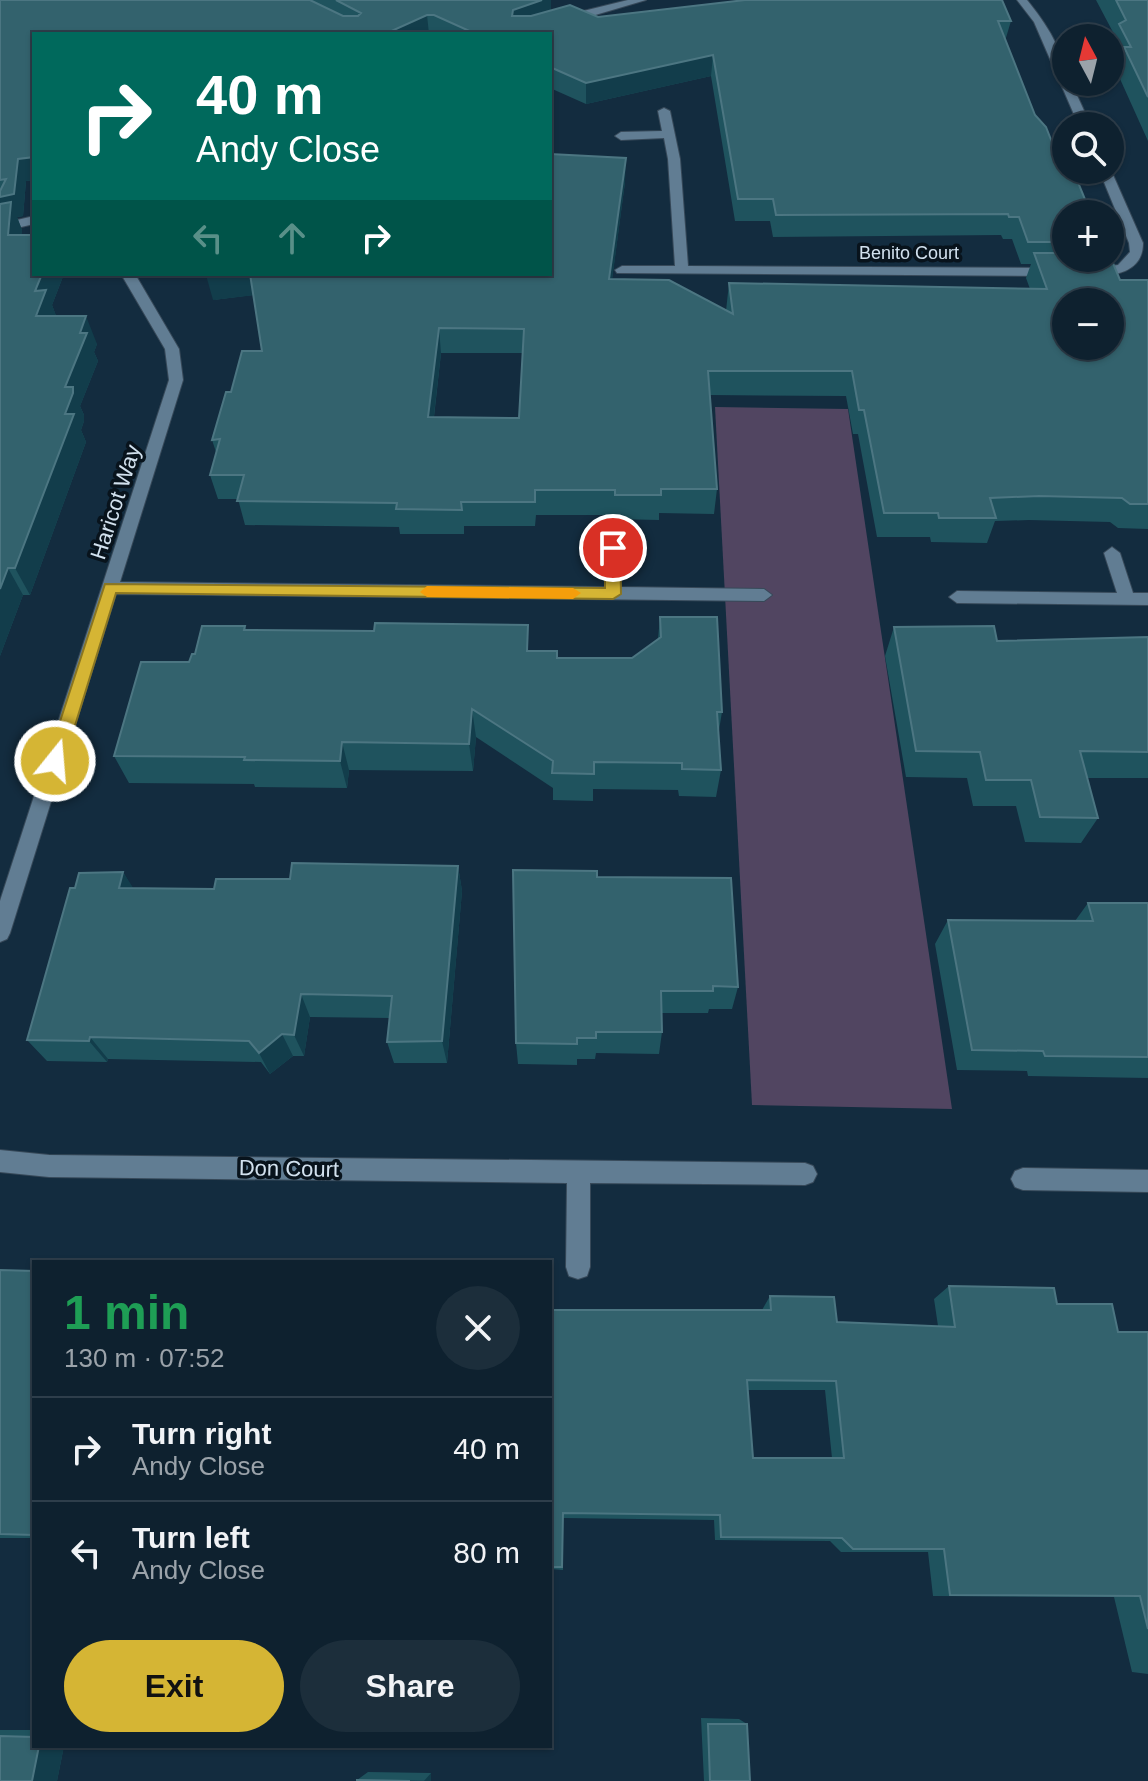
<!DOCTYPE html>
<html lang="en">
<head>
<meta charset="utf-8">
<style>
  body { margin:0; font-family:Helvetica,sans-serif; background:#1c2e3b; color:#f1f3f6; height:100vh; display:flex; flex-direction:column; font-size:30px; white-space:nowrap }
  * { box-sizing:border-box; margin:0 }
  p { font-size:26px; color:#9ba3aa }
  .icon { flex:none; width:44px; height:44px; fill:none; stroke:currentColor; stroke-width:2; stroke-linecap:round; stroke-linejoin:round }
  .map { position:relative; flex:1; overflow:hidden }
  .sheet { position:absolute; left:32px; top:1260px; width:520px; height:488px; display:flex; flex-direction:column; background:#0e212f; border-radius:0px; box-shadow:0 2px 6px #0004,0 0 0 2px #2e3e4b }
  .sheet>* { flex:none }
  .hud { position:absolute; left:32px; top:32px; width:520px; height:244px; border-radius:0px; box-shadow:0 2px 6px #0004,0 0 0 2px #2e3e4b; background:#00695c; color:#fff; overflow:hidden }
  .needle { width:52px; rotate:353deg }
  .controls { position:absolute; left:1052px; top:24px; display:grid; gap:16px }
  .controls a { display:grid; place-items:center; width:72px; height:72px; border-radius:50%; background:#0e212f; box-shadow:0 2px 6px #0004,0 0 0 2px #2e3e4b; font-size:40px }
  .pin { position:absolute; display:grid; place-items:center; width:68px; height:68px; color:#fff; margin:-34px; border:4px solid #fff; border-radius:50%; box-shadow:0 2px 8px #0007 }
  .me { position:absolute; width:88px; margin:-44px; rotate:17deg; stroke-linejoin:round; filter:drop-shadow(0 0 6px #0008) }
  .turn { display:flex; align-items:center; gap:28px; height:168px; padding:0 32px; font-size:36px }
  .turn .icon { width:104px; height:104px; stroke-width:2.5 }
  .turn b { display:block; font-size:56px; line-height:68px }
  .lanes { display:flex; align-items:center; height:76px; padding:0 32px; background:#0003; justify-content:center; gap:40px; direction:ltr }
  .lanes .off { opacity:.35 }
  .round { display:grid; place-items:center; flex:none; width:84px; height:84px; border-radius:42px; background:#1c2e3b }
  .head { display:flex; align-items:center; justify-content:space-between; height:136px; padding:0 32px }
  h1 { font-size:48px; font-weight:600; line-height:60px; color:#1e9e55 }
  .action { display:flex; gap:16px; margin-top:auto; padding:16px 32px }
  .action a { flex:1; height:92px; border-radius:48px; background:#d5b534; color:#111; font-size:32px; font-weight:600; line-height:92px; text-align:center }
  .action a+a { background:#1c2e3b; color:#f1f3f6 }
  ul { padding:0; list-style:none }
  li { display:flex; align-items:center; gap:24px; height:104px; padding:0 32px; border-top:2px solid #2e3e4b }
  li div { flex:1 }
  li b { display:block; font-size:30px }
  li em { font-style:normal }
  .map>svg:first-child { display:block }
  .green { fill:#514561 }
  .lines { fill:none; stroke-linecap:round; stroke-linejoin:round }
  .street-casing { stroke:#374959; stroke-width:2 }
  .street { fill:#617d93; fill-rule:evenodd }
  .wall { fill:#1f535e; fill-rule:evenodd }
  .shaded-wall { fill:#123d4b }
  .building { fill:#33626d; stroke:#4c7682; stroke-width:2; fill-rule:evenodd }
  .route { fill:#d5b534; stroke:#8a7622; stroke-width:2 }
  .slow { fill:#f59e0b }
  .labels { text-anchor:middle; stroke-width:7; stroke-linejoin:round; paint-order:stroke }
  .far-street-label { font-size:18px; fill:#d2e1ee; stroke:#08131c }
  .street-label { font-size:22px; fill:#d2e1ee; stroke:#08131c }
</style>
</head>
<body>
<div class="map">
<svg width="1148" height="1781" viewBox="0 0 1148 1781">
  <rect width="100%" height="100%" fill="#132c3f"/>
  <path class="green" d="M715,407l133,2 104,700 -200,-4z"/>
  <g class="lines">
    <defs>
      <path id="street" d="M628,0h18l-115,34h-16l52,-19z
        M1017,0h10c18,22 39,53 39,82h5l20,44h-12l-45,-104z
        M664,108l6,3 10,48 8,107 366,2 7,4 -7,4 -437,-3 -2,-3 7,-4h53l-7,-107 -4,-21 -43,2 -6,-4 6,-4 41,-1 -4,-20z
        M1110,168l33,75c0,30 -29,33 -53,33l-5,-1v-6l33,-4 12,-13 -1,-9 -30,-73z
        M34,216v8l-34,8v-8z
        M121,274h14l44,75 4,31 -63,202 485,5v-39l8,-6 8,6v39l143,2 8,6 -8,6 -648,-7 -106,339 -3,6 -7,3v-41l169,-521 -4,-31z
        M1112,547l8,6 13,40h15v12l-191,-2 -8,-6 8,-6 160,2 -13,-40z
        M0,1150l49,5 756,8 8,3 4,8 -4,8 -8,3 -215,-2v84l-3,9 -9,3 -9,-3 -3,-9 1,-84 -518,-6 -49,-5z
        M1023,1168l125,2v22l-125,-2 -8,-3 -4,-8 4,-8z"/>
    </defs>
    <use href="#street" class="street-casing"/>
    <use href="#street" class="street"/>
  </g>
  <path class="wall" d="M0,0h551v10l47,7 413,4 -6,20 61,173v44l54,22h28v249l-30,-1 -8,-6 -81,-2 -34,1 -8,22 -56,-1 -1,-5h-53l-19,-103h-5l-7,-38 -136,-1 7,94 -3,25 -55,-1v7l-45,-1v-4h-78l-1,11h-71v8h-64l-1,-7 -154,-2 -7,-26h-20l-8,-24 6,-23 -4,-12 19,-48 31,-41 -9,-56 -40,5 412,-118 -13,97 114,32 3,-28 301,6 -4,-11 5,-14h-10l-9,-25h-9l-2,-4 -228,2 -3,-16h-35l-24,-145 -125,28 -36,-16v-54h-516v146l-8,1 -3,35 -6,1 5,13 -1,5 13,39h30l-12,31 4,11 41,28 -3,8 4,9 -18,45 4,9v6l-3,9 5,12 -56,153h-7l-23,61zM441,353h82l-4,65 -85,-1z
    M1096,0h52v141l-32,-71 2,-7 -7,-16 4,-11z
    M660,617l62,95 -4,24 3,34 -5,27 -37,-1 -1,-6 -85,-1v12l-40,-1v-12l-77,-51 -3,34 -124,-1 -2,18 -92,-1 -1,-3 -125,-1 -15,-27 75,-94 56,-36 1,4 284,21 28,7h74l26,-19z
    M894,627l103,14 151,-4v141h-61l11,40 -17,25 -56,-1 -9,-36h-43l-6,-28 -61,-1 -21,-121z
    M458,866l4,25 -15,172h-53l-7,-21 3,-24 -80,-1 -6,39h-11l-23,18 -9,-12 -153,-3 -1,3 -60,-1 -20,-21 48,-152 48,-16 10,17h81l76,-10z
    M597,877l141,110 -6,22h-23l-1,4h-47l1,19 -3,22 -63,-1 -1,6h-18v6l-59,-1 -2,-21z
    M1088,903h60v175l-120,-2 -1,-5 -70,-1 -22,-126 13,-24 127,1z
    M0,1270l34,1v267h-34z
    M949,1286l108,18 61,28h30v342l-16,-2 -18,-75 -181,-1 -5,-44h-87l-11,-11 -115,-1 -1,-20 -151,-2v52l-13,-1v-259h212l8,-14 67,26 101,4 -4,-27zM748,1390h77l7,68h-79z
    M701,1718l38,1 8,5 3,57h-46z
    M0,1730h34v16h30l-7,35h-57z
    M368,1772l63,1v8l-74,-1z"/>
  <path class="shaded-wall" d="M542,0h9v18l-39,-2 1,-6z
    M427,15l2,19h-44z
    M713,55l-2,21 -125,28v-21z
    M34,157v23l-8,1 -3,35 -6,1 5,13 -3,33 -11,-28 -8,-29v-9l18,-38z
    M626,158l-1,24 -16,122v-25z
    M42,274h22l-12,31 5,13 -21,-2 -1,-25z
    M218,274h32l5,21 -42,5 -7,-25z
    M86,316l11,28 -3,8 4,9 -18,45 4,9v6l-3,9 5,12 -56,153 -15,-27 50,-154v-27l15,-54z
    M439,328l2,25 -10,88 -3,-24z
    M8,568l15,27 -23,61v-67z
    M472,709l4,28 -3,34 -4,-27z
    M342,742l7,28 -2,18 -7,-27z
    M458,866l4,25 -15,172 -5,-22z
    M123,872l16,25 -20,-9z
    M301,994l9,23 -6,39 -10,-21z
    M282,1034l11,22 -23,18 -11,-21z
    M90,1037l18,22 -1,3 -18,-21z
    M39,1746h25l-7,35h-25z
    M431,1773v8h-7z"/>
  <path class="building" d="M0,0h310l33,16h15l3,-3 -25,-13h206l-29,10 -1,6h19l39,-11 28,12 147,-17h257l9,21h-13l37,94 11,12 11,28h9v15h7l18,44h-25v28h-38l-9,-25h-10l-1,-3 -232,1 -3,-16h-35l-25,-144 -127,28 -36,-16v-33h-74l-42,-19h-7l-42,19h-351v123l-16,2 -4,35 -14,3v-6l6,-12 -6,1z
    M1116,0h32v97l-24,-50h7l-12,-23 7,-4z
    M550,154l76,4 -17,121 60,1 64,34 -4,-31 318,6 -13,-36h32v5h44v-2l10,24h28v224h-18l-8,-6 -83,-2 -49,2 6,20h-57l-1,-5h-54l-20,-103h-5l-7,-39h-144l9,118h-56v6h-46v-5h-80v12h-74l1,8 -66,-1 1,-6 -160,-2 7,-26h-34l10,-36 -8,1 14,-48h5l11,-41h20l-12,-77h300zM1066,302h44v44h-44zM439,328l85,1 -5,89 -91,-1z
    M11,202l-3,33h26v39h8l-7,17 11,-1 -10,26h50l-6,17h7l-22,54h8v6l-8,21h9l-59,154h-7l-8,21v-385z
    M660,617h57l5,95h-5l4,58 -39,-1v-6l-88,-1v12l-42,-1 1,-12 -81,-52 -3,35 -127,-2 -2,19 -96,-1 1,-3 -131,-1 27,-94h48l3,-8h3l7,-28h43l-1,4 130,1 1,-8 153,2 -1,26h30v7h75l29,-21z
    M994,626l3,15 151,-4v115l-68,-1 18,67 -58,-1 -9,-37h-45l-6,-28 -64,-1 -22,-124z
    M292,863l166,3 -16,175 -55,1 5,-46 -91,-2 -7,41 -12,-1 -23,19 -10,-12 -159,-4 -1,4 -62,-1 43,-152h5l4,-15 44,-1 -4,16 95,1 2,-10h74z
    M513,870l84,1v6l134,1 7,109 -25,-1v5h-52l1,41h-66v6h-19v6l-61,-1z
    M1088,903h60v154l-103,-1 -2,-5 -71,-1 -24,-130 145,1z
    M0,1270l34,1v264l-34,-1z
    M949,1286l105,2 3,16h55l6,28h30v297l-8,-33 -190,-1 -6,-46h-91l-11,-11 -121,-1 -1,-22 -157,-2 -1,54h-12v-257h221l-1,-14 64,1 3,25 118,5zM747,1380l89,1 8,77h-91z
    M708,1724h39l3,57h-40z
    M0,1736l34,1v9h5l-7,35h-32z
    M357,1780l53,1h-53z"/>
  <path class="route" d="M613,542l7,6 1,46 -8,5 -497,-6 -52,168 -9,6 -8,-6 58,-177 500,4v-40z"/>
  <path class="slow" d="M427,586l146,2 8,5 -8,6 -146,-2 -7,-5z"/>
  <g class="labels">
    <g class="far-street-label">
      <text x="909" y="259">Benito Court</text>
    </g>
    <g class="street-label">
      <text transform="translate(115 502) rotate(-72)" y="8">Haricot Way</text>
      <text transform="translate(289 1168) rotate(1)" y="8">Don Court</text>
    </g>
  </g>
</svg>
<div class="controls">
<a><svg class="needle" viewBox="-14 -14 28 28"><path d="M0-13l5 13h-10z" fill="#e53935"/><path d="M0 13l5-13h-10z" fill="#9ba3aa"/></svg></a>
<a><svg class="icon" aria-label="search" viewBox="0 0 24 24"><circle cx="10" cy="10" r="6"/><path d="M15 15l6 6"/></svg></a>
<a>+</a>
<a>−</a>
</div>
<div class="pin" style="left:613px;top:548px;background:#d93025"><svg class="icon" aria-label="arrive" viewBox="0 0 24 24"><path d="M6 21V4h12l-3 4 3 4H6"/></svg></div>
<svg class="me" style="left:55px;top:761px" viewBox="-20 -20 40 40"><circle r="17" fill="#d5b534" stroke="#fff" stroke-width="3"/><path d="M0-11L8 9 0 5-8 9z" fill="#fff"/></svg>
<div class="hud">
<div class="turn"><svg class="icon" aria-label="right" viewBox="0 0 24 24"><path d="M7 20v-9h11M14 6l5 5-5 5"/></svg><div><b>40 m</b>Andy Close</div></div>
<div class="lanes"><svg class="icon off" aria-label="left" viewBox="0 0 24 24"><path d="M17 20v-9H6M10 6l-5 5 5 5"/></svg><svg class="icon off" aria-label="ahead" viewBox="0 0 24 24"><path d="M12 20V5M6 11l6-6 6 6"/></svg><svg class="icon" aria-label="right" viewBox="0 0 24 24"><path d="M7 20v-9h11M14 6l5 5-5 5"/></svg></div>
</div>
<section class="sheet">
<div class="head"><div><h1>1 min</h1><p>130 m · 07:52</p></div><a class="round"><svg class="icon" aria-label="close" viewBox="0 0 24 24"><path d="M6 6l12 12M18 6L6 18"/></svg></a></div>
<ul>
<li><svg class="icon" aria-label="right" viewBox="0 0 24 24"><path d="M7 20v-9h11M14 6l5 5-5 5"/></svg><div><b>Turn right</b><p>Andy Close</p></div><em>40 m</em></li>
<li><svg class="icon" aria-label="left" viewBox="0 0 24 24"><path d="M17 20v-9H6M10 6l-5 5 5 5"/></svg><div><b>Turn left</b><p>Andy Close</p></div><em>80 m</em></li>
</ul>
<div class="action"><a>Exit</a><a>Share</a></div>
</section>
</div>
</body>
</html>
